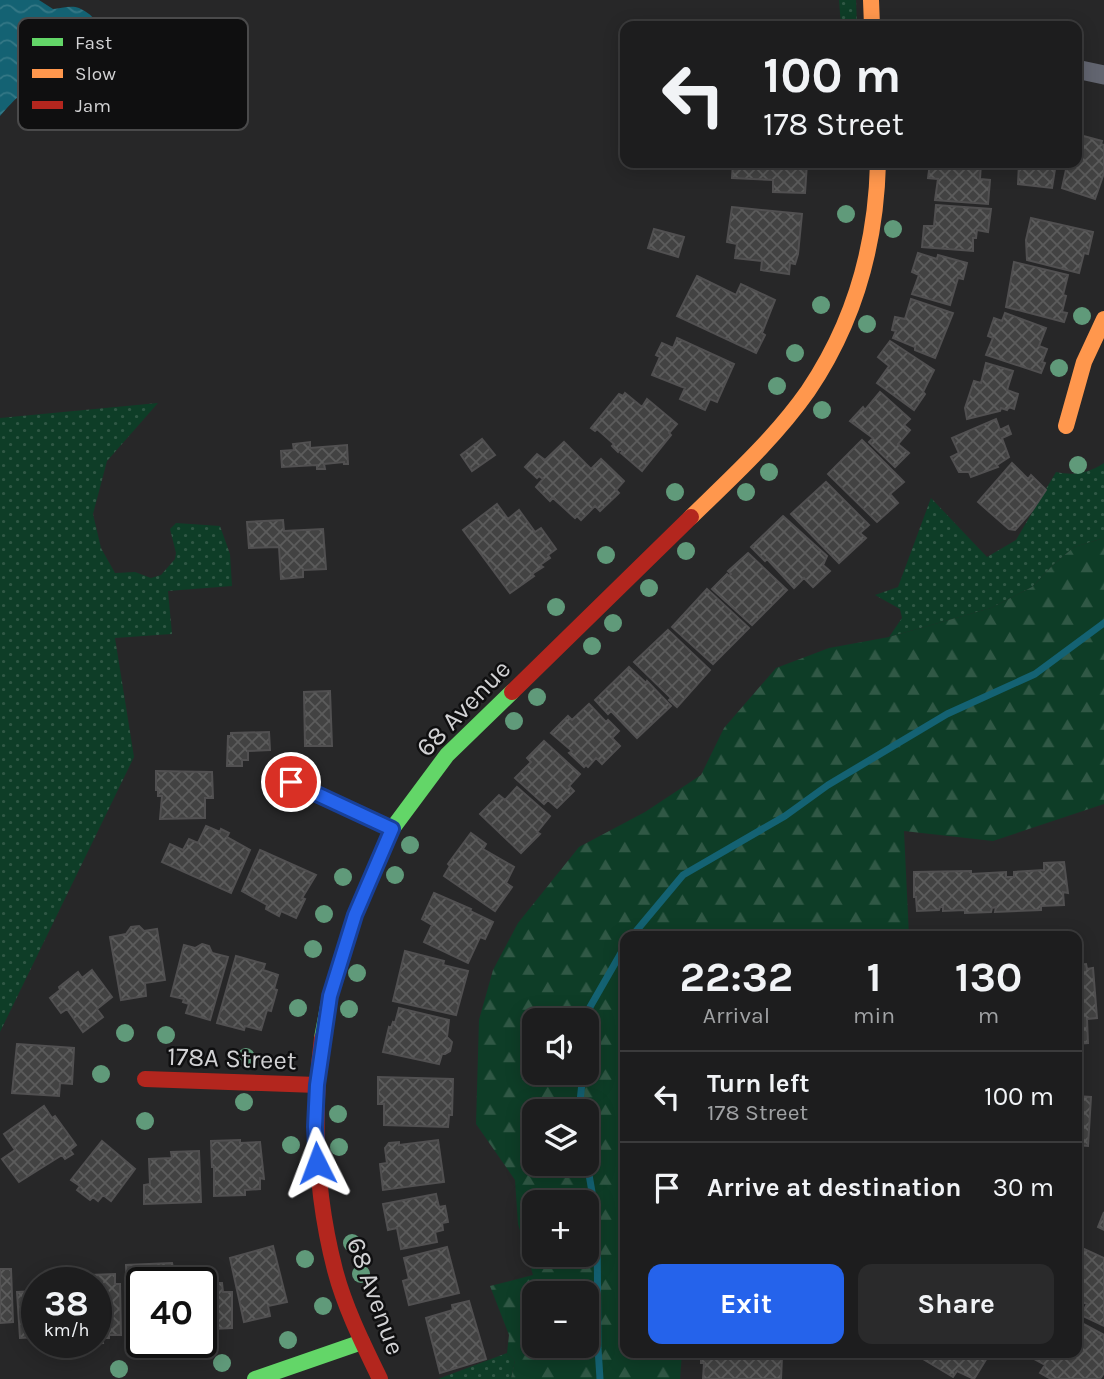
<!DOCTYPE html>
<html lang="en">
<head>
<meta charset="utf-8">
<style>
  body { margin:0; font-family:Karla,sans-serif; background:#2a2a2b; color:#f1f3f6; height:100vh; display:flex; flex-direction:column; font-size:26px; white-space:nowrap }
  * { box-sizing:border-box; margin:0 }
  p { font-size:23px; color:#a0a2a4 }
  .icon { flex:none; width:38px; height:38px; fill:none; stroke:currentColor; stroke-width:2; stroke-linecap:round; stroke-linejoin:round }
  .map { position:relative; flex:1; overflow:hidden }
  .side { position:absolute; left:620px; top:931px; width:462px; height:427px; display:flex; flex-direction:column; background:#1d1d1e; border-radius:14px; box-shadow:0 4px 18px #0003,0 0 0 2px #3b3b3c }
  .side>* { flex:none }
  .guide { position:absolute; left:620px; top:21px; width:462px; height:147px; border-radius:14px; box-shadow:0 4px 18px #0003,0 0 0 2px #3b3b3c; background:#1d1d1e; color:#f1f3f6; overflow:hidden }
  .fabs { position:absolute; left:522px; top:1008px; display:grid; gap:14px }
  .fabs a { display:grid; place-items:center; width:77px; height:77px; border-radius:14px; background:#1d1d1e; box-shadow:0 4px 18px #0003,0 0 0 2px #3b3b3c; font-size:35px }
  .speed { position:absolute; left:21px; top:1267px; display:flex; gap:14px; font-size:35px; font-weight:700; text-align:center }
  .speed>* { display:grid; place-content:center; width:91px; height:91px; border-radius:50%; background:#1d1d1e; box-shadow:0 4px 18px #0003,0 0 0 2px #3b3b3c; line-height:1 }
  .speed small { font-size:18px; font-weight:400 }
  .speed .limit { border:4px solid #111; border-radius:10px; background:#fff; color:#111 }
  .pin { position:absolute; display:grid; place-items:center; width:60px; height:60px; color:#fff; margin:-30px; border:4px solid #fff; border-radius:50%; box-shadow:0 2px 7px #0007 }
  .me { position:absolute; width:77px; margin:-38px; rotate:357deg; stroke-linejoin:round; filter:drop-shadow(0 0 5px #0008) }
  .turn { display:flex; align-items:center; gap:24px; height:147px; padding:0 28px; font-size:32px }
  .turn .icon { width:91px; height:91px; stroke-width:2.5 }
  .turn b { display:block; font-size:49px; line-height:60px }
  .eta { display:flex; justify-content:space-evenly; align-items:center; height:119px; text-align:center }
  .eta b { font-size:42px; font-weight:700; line-height:49px }
  .primary-button { display:flex; gap:14px; margin-top:auto; padding:14px 28px }
  .primary-button a { flex:1; height:80px; border-radius:14px; background:#2563eb; color:#fff; font-size:28px; font-weight:700; line-height:80px; text-align:center }
  .primary-button a+a { background:#2a2a2b; color:#f1f3f6 }
  ul { padding:0; list-style:none }
  li { display:flex; align-items:center; gap:21px; height:91px; padding:0 28px; border-top:2px solid #3b3b3c }
  li div { flex:1 }
  li b { display:block; font-size:26px }
  li em { font-style:normal }
  .map>svg:first-child { display:block }
  .grass { fill:url(#grass-dots) }
  .forest { fill:url(#forest-firs); fill-rule:evenodd }
  .water { fill:url(#water-waves) }
  .lines { fill:none; stroke-linecap:round; stroke-linejoin:round }
  .stream { stroke:#146273; stroke-width:7 }
  .building { fill:url(#building-cross-hatch); stroke:#515051; stroke-width:2 }
  .street { stroke:#626570; stroke-width:19 }
  .fast { stroke:#63d668; stroke-width:16 }
  .slow { stroke:#ff974d; stroke-width:16 }
  .jam { stroke:#b3261e; stroke-width:16 }
  .tree { fill:#609a7a }
  .route-casing { stroke:#184099; stroke-width:18 }
  .route { stroke:#2563eb; stroke-width:12 }
  .labels { text-anchor:middle; stroke-width:5; stroke-linejoin:round; paint-order:stroke }
  .street-label { font-size:26px; fill:#d2d2d4; stroke:#0f0f10 }
  .key { fill:#0f0f10; stroke:#4a4a4b; stroke-width:2 }
  .key-label { font-size:19px; fill:#d2d2d4 }
</style>
</head>
<body>
<div class="map">
<svg width="1104" height="1379" viewBox="0 0 1104 1379">
  <defs>
    <pattern id="grass-dots" width="8" height="8" patternUnits="userSpaceOnUse" patternTransform="scale(1.75)"><rect width="8" height="8" fill="#0e3d27"/><path d="M2 2h.1M6 6h.1" fill="none" stroke="#305845" stroke-width="1.8" stroke-linecap="round"/></pattern>
    <pattern id="forest-firs" width="22" height="20" patternUnits="userSpaceOnUse" patternTransform="scale(1.75)"><rect width="22" height="20" fill="#0e3d27"/><path d="M5 1l3.5 6h-7zM16 11l3.5 6h-7z" fill="#305845"/></pattern>
    <pattern id="water-waves" width="16" height="10" patternUnits="userSpaceOnUse" patternTransform="scale(1.75)"><rect width="16" height="10" fill="#146273"/><path d="M0 5q4-4 8 0t8 0" fill="none" stroke="#357886"/></pattern>
    <pattern id="building-cross-hatch" width="8" height="8" patternUnits="userSpaceOnUse" patternTransform="scale(1.75)"><rect width="8" height="8" fill="#424242"/><path d="M0 0l8 8M0 8l8-8" fill="none" stroke="#5c5c5c"/></pattern>
  </defs>
  <rect width="100%" height="100%" fill="#272728"/>
  <path class="grass" d="M839,0h17l1,26h-16z
    M158,403l-51,58 -14,53 8,34 14,25 20,-1 16,6 10,-3 14,-16 1,-6 -6,-24 6,-6 44,3 10,28 2,32 -64,5 4,43 -57,4 19,119 -134,275v-614z
    M1104,463v75l-30,9 -21,18 -21,22 -41,21 -102,29 13,-19 -2,-9 -25,-14 23,-8 33,-89 56,59 29,-17 40,-68c18,4 33,1 48,-9z
    M507,1353l8,7 -4,19h-73z"/>
  <path class="forest" d="M1104,538v266l-111,37 -89,-10 5,105h-284v417h57l-2,26h-169l4,-19 -8,-7 2,-18 -19,-49 43,-11 -15,-51 -3,-44 -39,-56 3,-104 14,-50 25,-47 61,-76 66,-35 56,-37 23,-47 52,-60 53,-20 60,-11 102,-29 41,-21 21,-22 21,-18zM534,1020h52v53h-52zM534,1111h52v53h-52zM534,1202h52v53h-52zM586,1293v53h-52v-53z"/>
  <path class="water" d="M0,0h39l14,9c8,-1 19,-4 26,-1 32,13 38,65 21,90 -3,5 -6,10 -11,12 -18,8 -44,-28 -65,-17 -9,5 -17,15 -24,23z"/>
  <g class="lines">
    <path class="stream" d="M632,936l51,-61 102,-59 43,-31 119,-71 88,-40 69,-51
      M586,1039l4,-32 35,-61
      M579,1111l4,-38
      M586,1157l11,64 1,127 2,31"/>
  </g>
  <path class="building" d="M1076,134l26,7 -1,3 3,1v28l-9,26 -33,-11 5,-23 -5,-2h14z
    M733,163h74l-2,30 -32,-1v-12l-41,-2z
    M930,163h51l-1,16 10,1 -2,24 -53,-4 3,-21 -10,-1z
    M1019,163h37l-4,25 -34,-4z
    M936,205l55,4 -3,23 -11,-2 -1,8h-3v13l-51,-4 2,-21h10z
    M732,207l70,7 -4,40 -3,10 -5,-1 -1,11 -28,-4 1,-9 -27,-3 2,-14 -10,-2z
    M1031,218l62,14 -5,22 -4,-1 -5,20 -52,-13 -1,-20z
    M654,229l30,8 -6,20 -30,-9z
    M918,253l19,6 1,-4 29,8 -4,16 -5,-1 -8,27 -38,-11 7,-19 -7,-3z
    M1014,262l54,13 -5,20 3,1 -4,16 5,1 -3,9 -58,-15z
    M697,276l39,19 5,-11 34,16 -13,33 3,2 -9,18 -79,-37z
    M911,299l42,14 -18,45 -20,-8v-3l-22,-9 3,-7 -4,-1 3,-13 10,2z
    M1005,313l41,15 -7,18 8,3 -5,13 3,1 -4,10 -55,-18 7,-17 -5,-2 6,-18 8,3z
    M677,338l57,26 -17,38 -7,-3 -5,11 -25,-11 5,-11 -33,-13 8,-18 -4,-2 6,-12 11,5z
    M890,341l44,29 -11,22 2,2 -11,16 -37,-27 12,-17 -11,-9z
    M986,363l27,8 -6,19 11,4 -4,15 -5,-2 -2,3 -6,-2 -1,3 -33,8 -2,-11 9,-27 7,2z
    M880,392l30,27 -6,6 6,5 -12,14 11,9 -14,14 -26,-25 4,-4 -23,-17 13,-14 2,3z
    M625,393l17,14 5,-8 30,25 -8,9 2,2 -29,36 -21,-18 2,-1 -3,-3 -2,3 -6,-6 2,-2 -17,-15 -2,2 -4,-3 28,-34 4,2z
    M996,419l4,11 8,-4 3,8 -9,4 7,19 -12,8 1,2 -27,10 -2,-5h-10l-8,-15 8,-4 -7,-15z
    M482,439l13,16 -23,16 -11,-16z
    M862,440l42,42 -14,12 8,9 -21,19 -49,-48z
    M310,442v6l37,-3 1,19h-4v-2l-20,2 1,5h-8v-4l-35,2 -1,-16 13,-1 -1,-6z
    M564,442l27,27 10,-10 23,22 -8,9 3,3 -19,18 -5,-5 -14,14 -4,-4 -2,2 -22,-20 -3,3 -14,-14 7,-8 -4,-3 -2,2 -12,-11 12,-13 8,6z
    M1012,463l16,16 3,-4 15,15 -14,21 -17,19 -6,-1 -31,-27z
    M826,482l43,43 -9,8 6,5 -27,25 -48,-49z
    M497,504l11,15 11,-9 16,22 6,-4 15,21 -8,6 2,3 -10,7 3,2 -11,7 2,2 -24,17 -47,-63z
    M783,516l44,40 -4,9 7,6 -17,16 -9,-9 -10,10 -27,-29 -2,2 -14,-14z
    M283,520l1,11 39,-2 3,40 -23,1v7l-22,2 -2,-32 -30,1 -2,-26z
    M748,553l39,37 -35,35 -40,-36 15,-15 2,2 2,-2 -3,-3z
    M707,589l42,39 -36,36 -41,-37z
    M668,630l42,40 -33,37 -8,-7 2,-2 -37,-36z
    M629,667l17,16 1,-2 24,25 -34,32 -26,-27 -3,3 -13,-14z
    M330,691l2,55h-27l-1,-54z
    M589,704l17,18 2,-2 11,11 -7,7 8,8 -18,18 -6,-6 -8,9 -2,-2 -2,2 -15,-14 3,-2 -21,-18 17,-17 4,4z
    M269,732l1,18 -22,1v9h-6v6h-15l1,-30h3v-3z
    M544,741l36,33 -11,12 5,5 -17,17 -9,-8 -4,4 -29,-26 16,-16 -4,-4z
    M156,771l56,1 1,26h-8v20l-45,1 2,-23h-4v-6h-2z
    M517,787l33,29 -13,16 3,2 -19,19 -41,-39 19,-19 6,5z
    M206,826l14,6 1,-3 8,4 -2,4 23,13 -19,43 -69,-31 8,-18 13,6 6,-11 9,4z
    M471,833l15,11 -3,5 31,18 -8,16 6,4 -17,24 -51,-35 6,-10 -2,-2z
    M260,850l56,25 -14,23 3,1 -9,19 -15,-7 -2,5 -13,-7 1,-4 -25,-14z
    M1064,862l4,31 -5,-1 1,13 -23,1v4l-46,2 1,-5 -4,1 -1,4 -26,1v-3l-22,1v-4h-3l-1,3 -22,1 -1,-14h-2v-25l57,-1v3l35,-2v5h8v-5l30,-2v-7z
    M434,893l37,16 -1,2 23,11 -8,17 -5,-2 -12,26 -44,-21 8,-17 -10,-6z
    M139,926l5,5 13,-2 8,51 -20,3 1,13 -25,4 -11,-63 16,-3 5,-7z
    M202,944l7,2 3,7 16,4 -18,63 -24,-7 3,-9 -6,-2 1,-3 -13,-3 13,-51 11,3z
    M405,951l39,10 -1,4 25,6 -12,44 -63,-14z
    M236,956l29,8 -2,6 15,5 -4,14 3,1 -6,21 -4,-1 -6,20 -16,-4 -1,4 -27,-7z
    M1086,964l1,5 6,-1 4,50 -10,1 1,24 -12,1v-79z
    M92,970l20,27 -15,12 6,8 -20,15 -16,-23 -6,4 -11,-15 10,-8 -1,-3 19,-15 4,6z
    M399,1008l50,12 -2,17 5,5 -2,9 -5,3h-3l-3,10 -56,-12 6,-25 2,1 2,-6 2,1z
    M17,1044l57,4 -2,36 -12,-1 -1,13 -47,-3z
    M378,1077l75,2 -1,36h-3l-1,12 -64,-2v-21h-6z
    M1076,1096l15,1 -3,49 -12,-1z
    M44,1106l8,12 3,-2 21,29 -6,5 3,4 -8,5 -3,-4 -43,27 -17,-23 13,-9 -11,-16z
    M240,1140v3l20,-1 4,37 -4,-1v11l-15,1v5l-31,1v-29h-2l-1,-26z
    M438,1140l6,42 -61,8 -3,-26 7,-1 -2,-15 4,-5 10,-1v3z
    M102,1141l33,28 -24,32 -8,-6 -5,6 -5,-4 -3,3 -13,-10 3,-4 -9,-6z
    M199,1151l2,51 -57,2v-19l6,-1 -1,-25 23,-1 -1,-6z
    M436,1194l3,13 6,-1 3,16 -6,1 1,7 -8,2 2,10 -36,7 -4,-21 -9,2 -5,-26z
    M1104,1212v18l-6,-3z
    M273,1246l14,56 -19,4 2,10 -26,6 -14,-64z
    M447,1247l12,46 -50,12 -6,-24 6,-2 -5,-21z
    M1084,1249l20,9v68l-23,-11 6,-11 -11,-5v-33z
    M172,1263l4,20h-34v59h-13l-3,-77z
    M0,1269h11l2,53 -13,1z
    M201,1270l1,13h20l1,9h9v36l-21,1v8h-10v-54h-15v-12z
    M115,1274v10h5l1,51h-12v3h-7l1,5 -28,1v-2h21v-59h-5l-1,-8z
    M61,1275v8h-24l8,-2v-5z
    M37,1291v46l-17,1 -3,-46z
    M469,1301l17,58 -46,14 -14,-55 27,-8 -1,-5z
    M1076,1320l28,15v38l-4,6h-49l-11,-6 5,-8 -18,-10 1,-2h48z
    M41,1342h25v3l-25,2z
    M701,1353h57v2l24,2 -1,22h-78l1,-16h-3z
    M913,1353h77l-16,26 -17,-8 -4,6z"/>
  <g class="lines">
    <path class="street" d="M1076,69l28,6"/>
    <path class="fast" d="M322,1038l8,-42 25,-81 37,-86 55,-74 65,-63
      M255,1379l107,-37"/>
    <path class="slow" d="M871,0l1,26
      M1066,426l18,-64 20,-43
      M691,517c41,-40 84,-79 117,-126 46,-68 68,-146 70,-228
      M291,782l101,47"/>
    <path class="jam" d="M512,692l179,-175
      M322,1038c-10,79 -7,155 13,232 10,38 28,74 45,109
      M145,1079l172,6"/>
  </g>
  <g class="tree">
    <circle cx="846" cy="214" r="9"/>
    <circle cx="893" cy="229" r="9"/>
    <circle cx="821" cy="305" r="9"/>
    <circle cx="1082" cy="316" r="9"/>
    <circle cx="867" cy="324" r="9"/>
    <circle cx="795" cy="353" r="9"/>
    <circle cx="1059" cy="368" r="9"/>
    <circle cx="777" cy="386" r="9"/>
    <circle cx="822" cy="410" r="9"/>
    <circle cx="1078" cy="465" r="9"/>
    <circle cx="769" cy="472" r="9"/>
    <circle cx="675" cy="492" r="9"/>
    <circle cx="746" cy="492" r="9"/>
    <circle cx="686" cy="551" r="9"/>
    <circle cx="606" cy="555" r="9"/>
    <circle cx="649" cy="588" r="9"/>
    <circle cx="556" cy="607" r="9"/>
    <circle cx="613" cy="623" r="9"/>
    <circle cx="592" cy="646" r="9"/>
    <circle cx="537" cy="697" r="9"/>
    <circle cx="514" cy="721" r="9"/>
    <circle cx="410" cy="845" r="9"/>
    <circle cx="395" cy="875" r="9"/>
    <circle cx="343" cy="877" r="9"/>
    <circle cx="324" cy="914" r="9"/>
    <circle cx="313" cy="949" r="9"/>
    <circle cx="357" cy="973" r="9"/>
    <circle cx="298" cy="1008" r="9"/>
    <circle cx="349" cy="1009" r="9"/>
    <circle cx="125" cy="1033" r="9"/>
    <circle cx="166" cy="1035" r="9"/>
    <circle cx="246" cy="1057" r="9"/>
    <circle cx="101" cy="1074" r="9"/>
    <circle cx="244" cy="1102" r="9"/>
    <circle cx="338" cy="1114" r="9"/>
    <circle cx="145" cy="1121" r="9"/>
    <circle cx="291" cy="1145" r="9"/>
    <circle cx="339" cy="1147" r="9"/>
    <circle cx="352" cy="1243" r="9"/>
    <circle cx="305" cy="1259" r="9"/>
    <circle cx="361" cy="1274" r="9"/>
    <circle cx="323" cy="1306" r="9"/>
    <circle cx="288" cy="1340" r="9"/>
    <circle cx="222" cy="1363" r="9"/>
    <circle cx="119" cy="1369" r="9"/>
  </g>
  <g class="lines">
    <defs>
      <path id="route" d="M291,782l101,47 -37,86 -25,81 -13,89 -2,42 2,36"/>
    </defs>
    <use href="#route" class="route-casing"/>
    <use href="#route" class="route"/>
  </g>
  <g class="labels">
    <g class="street-label">
      <text transform="translate(463 708) rotate(-46)" y="9">68 Avenue</text>
      <text transform="translate(232 1058) rotate(2)" y="9">178A Street</text>
      <text transform="translate(376 1296) rotate(70)" y="9">68 Avenue</text>
    </g>
  </g>
  <rect x="18" y="18" width="230" height="112" rx="10" class="key"/>
  <rect x="32" y="38" width="31" height="8" fill="#63d668"/>
  <rect x="32" y="69" width="31" height="9" fill="#ff974d"/>
  <rect x="32" y="101" width="31" height="8" fill="#b3261e"/>
  <g class="key-label">
    <text x="75" y="49">Fast</text>
    <text x="75" y="80">Slow</text>
    <text x="75" y="112">Jam</text>
  </g>
</svg>
<div class="fabs">
<a><svg class="icon" aria-label="sound" viewBox="0 0 24 24"><path d="M4 9h4l5-4v14l-5-4H4zM17 9q2 3 0 6"/></svg></a>
<a><svg class="icon" aria-label="layers" viewBox="0 0 24 24"><path d="M12 4l9 5-9 5-9-5zM3 14l9 5 9-5"/></svg></a>
<a>+</a>
<a>−</a>
</div>
<div class="speed"><div>38<small>km/h</small></div><div class="limit">40</div></div>
<div class="pin" style="left:291px;top:782px;background:#d93025"><svg class="icon" aria-label="arrive" viewBox="0 0 24 24"><path d="M6 21V4h12l-3 4 3 4H6"/></svg></div>
<svg class="me" style="left:317px;top:1163px" viewBox="-20 -20 40 40"><path d="M0-17L14 15 0 8-14 15z" fill="#2563eb" stroke="#fff" stroke-width="4"/></svg>
<div class="guide">
<div class="turn"><svg class="icon" aria-label="left" viewBox="0 0 24 24"><path d="M17 20v-9H6M10 6l-5 5 5 5"/></svg><div><b>100 m</b>178 Street</div></div>
</div>
<section class="side">
<div class="eta">
<div><b>22:32</b><p>Arrival</p></div>
<div><b>1</b><p>min</p></div>
<div><b>130</b><p>m</p></div>
</div>
<ul>
<li><svg class="icon" aria-label="left" viewBox="0 0 24 24"><path d="M17 20v-9H6M10 6l-5 5 5 5"/></svg><div><b>Turn left</b><p>178 Street</p></div><em>100 m</em></li>
<li><svg class="icon" aria-label="arrive" viewBox="0 0 24 24"><path d="M6 21V4h12l-3 4 3 4H6"/></svg><div><b>Arrive at destination</b></div><em>30 m</em></li>
</ul>
<div class="primary-button"><a>Exit</a><a>Share</a></div>
</section>
</div>
</body>
</html>
